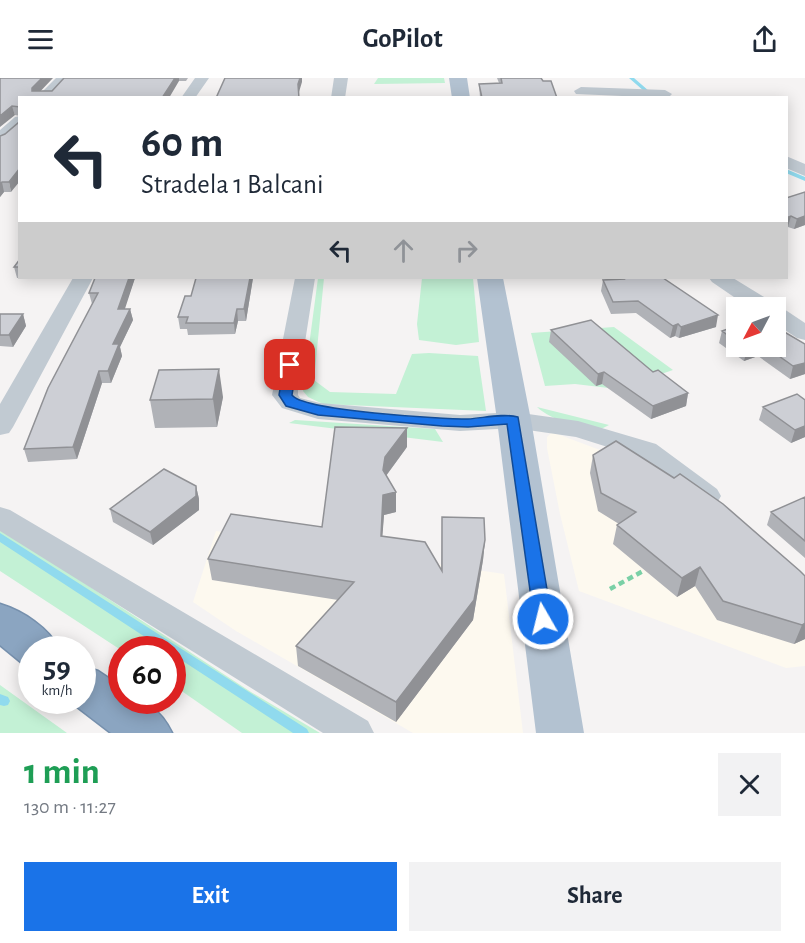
<!DOCTYPE html>
<html lang="en">
<head>
<meta charset="utf-8">
<style>
  body { margin:0; font-family:"Alegreya Sans",sans-serif; background:#f2f2f3; color:#1f2937; height:100vh; display:flex; flex-direction:column; font-size:22px; white-space:nowrap }
  * { box-sizing:border-box; margin:0 }
  p { font-size:20px; color:#747a83 }
  .icon { flex:none; width:33px; height:33px; fill:none; stroke:currentColor; stroke-width:2; stroke-linecap:round; stroke-linejoin:round }
  .map { position:relative; height:655px; overflow:hidden }
  .drawer { display:flex; flex-direction:column; background:#fff; flex:1 }
  .drawer>* { flex:none }
  .guide { position:absolute; left:18px; top:18px; width:770px; height:183px; border-radius:0px; box-shadow:0 3px 15px #0003; background:#fff; color:#1f2937; overflow:hidden }
  .needle { width:39px; rotate:229deg }
  .controls { position:absolute; left:726px; top:219px; display:grid; gap:12px }
  .controls a { display:grid; place-items:center; width:60px; height:60px; border-radius:0px; background:#fff; box-shadow:0 3px 15px #0003; font-size:30px }
  .speed { position:absolute; left:18px; top:558px; display:flex; gap:12px; font-size:30px; font-weight:700; text-align:center }
  .speed>* { display:grid; place-content:center; width:78px; height:78px; border-radius:50%; background:#fff; box-shadow:0 3px 15px #0003; line-height:1 }
  .speed small { font-size:15px; font-weight:400 }
  .speed .limit { border:9px solid #d22; background:#fff; color:#111 }
  .pin { position:absolute; display:grid; place-items:center; width:51px; height:51px; color:#fff; margin:-26px; border-radius:12px; box-shadow:0 3px 9px #0006 }
  .me { position:absolute; width:66px; margin:-33px; rotate:352deg; stroke-linejoin:round; filter:drop-shadow(0 0 4px #0008) }
  .turn { display:flex; align-items:center; gap:21px; height:126px; padding:0 24px; font-size:27px }
  .turn .icon { width:78px; height:78px; stroke-width:2.5 }
  .turn b { display:block; font-size:42px; line-height:51px }
  .lanes { display:flex; align-items:center; height:57px; padding:0 24px; background:#0003; justify-content:center; gap:30px; direction:ltr }
  .lanes .off { opacity:.35 }
  .round { display:grid; place-items:center; flex:none; width:63px; height:63px; border-radius:0px; background:#f2f2f3 }
  .summary { display:flex; align-items:center; justify-content:space-between; height:102px; padding:0 24px }
  h1 { font-size:36px; font-weight:700; line-height:45px; color:#1e9e55 }
  .primary-button { display:flex; gap:12px; margin-top:auto; padding:12px 24px }
  .primary-button a { flex:1; height:69px; border-radius:0px; background:#1a73e8; color:#fff; font-size:24px; font-weight:700; line-height:69px; text-align:center }
  .primary-button a+a { background:#f2f2f3; color:#1f2937 }
  header { display:flex; justify-content:space-between; align-items:center; height:78px; padding:0 24px; background:#fff; font-size:27px; font-weight:700 }
  .map>svg:first-child { display:block }
  .commercial { fill:#fdf9ef }
  .green { fill:#c3f1d5 }
  .lines { fill:none; stroke-linecap:round; stroke-linejoin:round }
  .stream { fill:#90daee; fill-rule:evenodd }
  .highway-casing { stroke:#7690ad; stroke-width:3 }
  .path { stroke:#7ad0a6; stroke-width:4.5; stroke-dasharray:6 4; stroke-linecap:butt }
  .street { fill:#c1cad2; fill-rule:evenodd }
  .primary { fill:#b3c2d1; fill-rule:evenodd }
  .highway { fill:#8ba5c1; fill-rule:evenodd }
  .wall { fill:#b0b2b7 }
  .shaded-wall { fill:#909195 }
  .building { fill:#cdcfd5; stroke:#909195; stroke-width:1.5 }
  .route { fill:#1a73e8; stroke:#114b97; stroke-width:1.5 }
</style>
</head>
<body>
<header><svg class="icon" aria-label="menu" viewBox="0 0 24 24"><path d="M4 6h16M4 12h16M4 18h16"/></svg>GoPilot<svg class="icon" aria-label="share" viewBox="0 0 24 24"><path d="M12 15V3M7 8l5-5 5 5M5 13v7h14v-7"/></svg></header>
<div class="map">
<svg width="805" height="655" viewBox="0 0 805 655">
  <rect width="100%" height="100%" fill="#f5f3f3"/>
  <path class="commercial" d="M552,354l64,24 189,138v72l-19,2 -207,-77 -19,-77 -13,-66v-11z
    M216,453l288,43 19,159h-110l-177,-102 -43,-29z"/>
  <path class="green" d="M378,0h66l1,5 -71,1z
    M318,200h6l-10,102 16,12 66,2 16,-40 17,-1 49,3 8,55 -163,-7 -15,-7 -5,-6z
    M422,200h51l6,64 -23,3 -37,-5 -2,-16z
    M614,249l59,43 -56,19 -42,-5 -30,2 -14,-53z
    M537,329l72,18 -10,5c-20,-5 -46,-8 -62,-23z
    M295,342l140,9 8,13 -154,-19z
    M0,450l251,164 69,41h-78l-69,-48 -1,-35h-51l-121,-79z
    M0,607l67,48h-67z"/>
  <g class="lines">
    <path class="stream" d="M629,0h5l23,20h-5z
      M786,91l19,8v4l-19,-8z
      M0,455l307,196 2,4h-16l-121,-79v-4h-7l-165,-108z
      M0,616l8,3 2,4 -2,4 -4,1 -4,-1z"/>
    <defs>
      <path id="highway" d="M0,526c23,7 49,24 60,46h-28v16l-10,-3 -22,-18z
        M82,588l16,5 24,16v13c25,0 39,10 50,33h-61l-43,-33h14z"/>
    </defs>
    <use href="#highway" class="highway-casing"/>
    <path class="path" d="M610,511l35,-19"/>
    <path class="street" d="M56,0h15l-19,20h-16z
      M195,0h14l-14,20h-14z
      M334,0h14l-3,20h-14z
      M581,9l84,3 7,4 -4,4 -92,-4 -2,-3z
      M20,38v13l-14,13 -6,2v-14l15,-13z
      M786,78l19,8v12l-19,-8z
      M73,200h20l-80,149 -4,6 -9,2v-31z
      M295,200h20l-17,109v8l2,3 20,5 140,12 54,-3 64,9 78,23 61,45 4,7 -4,7 -10,3 -10,-3 -61,-47 -60,-19 -62,-9 -54,3 -142,-12 -36,-11 -10,-13z
      M709,200h24l41,25 3,5 7,1 21,14v17l-8,-2 -21,-14v-16h-26l-38,-26z
      M0,429l10,3 358,211 6,12h-51l-323,-202z"/>
    <path class="primary" d="M449,0h18l3,20h-18z
      M477,200h26l28,142 53,313h-48l-39,-313z"/>
    <use href="#highway" class="highway"/>
  </g>
  <path class="wall" d="M0,0l40,13h12l12,-13h124l-2,3h-7l-159,17v18l-5,-1z
    M497,0h44l16,20h-77l-1,-14 20,-1z
    M0,58l11,56h-7l-4,5z
    M805,114v33l-11,4 -6,-2 -2,-29z
    M20,181v19h38h-41l-3,-11z
    M135,200l-11,31h6l3,11 -13,27 2,9 -11,27h-9l-25,76 -49,3 -4,-13 68,-145 -3,-11z
    M196,200h57l-7,43h-8l-3,13 -47,1 -1,-6h-7l-2,-12 13,-21z
    M617,200h62h-1l-14,1 52,48 -37,11 -4,-2 -5,2 -34,-25 -25,1 -10,-23 2,-11 15,-1z
    M0,236h23l3,12 -13,21 -13,-1z
    M736,248v20h40l29,-2v30l-15,5 -32,-23 -14,5 -25,-18 3,-12z
    M551,252l102,42 35,21 -2,13 -35,13 -49,-35 -6,2 -47,-44z
    M223,319l-6,30 -62,1 -5,-28z
    M805,322v37l-14,6 -32,-23 4,-13z
    M407,369l-21,29 10,36 -12,3 -2,21 59,34 1,-53 43,23 -2,20 -10,60 -77,102 -98,-56 -2,-20 42,-46 -126,-20 -4,-21 114,-32z
    M593,377l207,116 5,68 -11,5 -77,-24 -22,-34 -18,11 -64,-53 4,-19 2,-1 -21,-13 -8,-38z
    M196,408l3,13v11l-46,35 -40,-23 -3,-13z
    M805,419v61l-38,-33 4,-13z"/>
  <path class="shaded-wall" d="M42,0h11l-19,20 -2,-10z
    M175,0h4v3l-10,17h-7z
    M300,0h2v4l-3,10 -1,-8z
    M12,28l3,9 -15,12v-11z
    M19,90l1,13 -9,11 -2,-10z
    M2,104l2,10 -4,5v-13z
    M791,138l-3,11 -2,1v-10z
    M805,138v9l-11,4 3,-10z
    M129,200h6l-14,43 -3,-12z
    M250,200h3l-7,43 -2,-12z
    M130,231l3,11 -13,27 2,9 -11,27 -3,-12 5,-27z
    M237,231l1,12 -3,13 -1,-11z
    M23,236l3,12 -13,21 -4,-12z
    M718,237l-2,12 -37,11 2,-11z
    M678,246l-3,12 -5,2 3,-12z
    M754,268h7l-3,10 -14,5 3,-12z
    M805,285v11l-15,5 3,-13z
    M219,291l4,28 -6,30 -4,-28z
    M99,293l3,12 -25,76 -4,-12z
    M604,294l-2,12 -6,2 2,-12z
    M688,315l-2,13 -35,13 2,-13z
    M805,348v11l-14,6 4,-13z
    M407,350v19l-22,30 -2,-7 2,-13z
    M196,408l3,13v11l-46,35 -3,-13z
    M396,414v20l-12,3 -3,41v-20l2,-41z
    M485,462l-2,20 -10,60 -77,102v-20z
    M700,489l-5,19 -18,11 5,-19z
    M805,545v16l-11,5 8,-19z"/>
  <path class="building" d="M0,0h42l-10,10v3h20l12,-13h111l-13,20h-142v9l-8,-1 -12,10z
    M225,0h75l-2,6 1,14h-83z
    M501,0h40l2,3h8l6,17h-75l-3,-14 23,-1z
    M20,38v52l-11,14h-7l-2,2v-48l5,-2 14,-12z
    M805,114v24l-8,3 -6,-3 -5,2v-20z
    M20,181v8h-6z
    M95,200h34l-11,31h12l-17,35h6l-11,27h-9l-26,76 -49,2 24,-61 50,-95h-9z
    M196,200h54l-6,31h-7l-3,14h-48l2,-6h-10l7,-21h6z
    M623,200h40l55,37 -37,12 -3,-3 -5,2 -35,-25 -25,1 -10,-22 21,-1z
    M0,236h23l-14,21h-9z
    M591,242l62,52 5,-2 30,23 -35,13 -49,-34 -6,2 -47,-44z
    M736,248v15l-14,-10z
    M776,249l29,17v19l-12,3 -28,-20h11z
    M219,291l-6,30 -63,1 9,-30z
    M797,316l8,6v26l-10,4 -32,-23z
    M335,349l72,1 -22,29 -2,13 13,22 -13,3 -2,41 44,6 17,29v-54l42,1 1,22 -11,60 -78,102 -100,-56 58,-64 -146,-23 23,-45 91,13z
    M616,363l58,37 6,-4 43,30 77,67 5,5v47l-3,2 -79,-24 -23,-34 -18,11 -65,-53 19,-13 -35,-19 -8,-38z
    M164,391l32,17v10l-46,36 -40,-23z
    M805,419v44l-34,-29z"/>
  <path class="route" d="M290,283l7,4 -5,30c11,16 150,24 176,24 16,-1 35,-6 50,-2l34,202 -3,5 -6,2 -7,-2 -2,-5 -27,-195 -39,3 -26,-1 -124,-11 -32,-9 -7,-11 5,-30z"/>
</svg>
<div class="controls">
<a><svg class="needle" viewBox="-14 -14 28 28"><path d="M0-13l5 13h-10z" fill="#e53935"/><path d="M0 13l5-13h-10z" fill="#747a83"/></svg></a>
</div>
<div class="speed"><div>59<small>km/h</small></div><div class="limit">60</div></div>
<div class="pin" style="left:290px;top:287px;background:#d93025"><svg class="icon" aria-label="arrive" viewBox="0 0 24 24"><path d="M6 21V4h12l-3 4 3 4H6"/></svg></div>
<svg class="me" style="left:543px;top:541px" viewBox="-20 -20 40 40"><circle r="17" fill="#1a73e8" stroke="#fff" stroke-width="3"/><path d="M0-11L8 9 0 5-8 9z" fill="#fff"/></svg>
<div class="guide">
<div class="turn"><svg class="icon" aria-label="left" viewBox="0 0 24 24"><path d="M17 20v-9H6M10 6l-5 5 5 5"/></svg><div><b>60 m</b>Stradela 1 Balcani</div></div>
<div class="lanes"><svg class="icon" aria-label="left" viewBox="0 0 24 24"><path d="M17 20v-9H6M10 6l-5 5 5 5"/></svg><svg class="icon off" aria-label="ahead" viewBox="0 0 24 24"><path d="M12 20V5M6 11l6-6 6 6"/></svg><svg class="icon off" aria-label="right" viewBox="0 0 24 24"><path d="M7 20v-9h11M14 6l5 5-5 5"/></svg></div>
</div>
</div>
<section class="drawer">
<div class="summary"><div><h1>1 min</h1><p>130 m · 11:27</p></div><a class="round"><svg class="icon" aria-label="close" viewBox="0 0 24 24"><path d="M6 6l12 12M18 6L6 18"/></svg></a></div>
<div class="primary-button"><a>Exit</a><a>Share</a></div>
</section>
</body>
</html>
